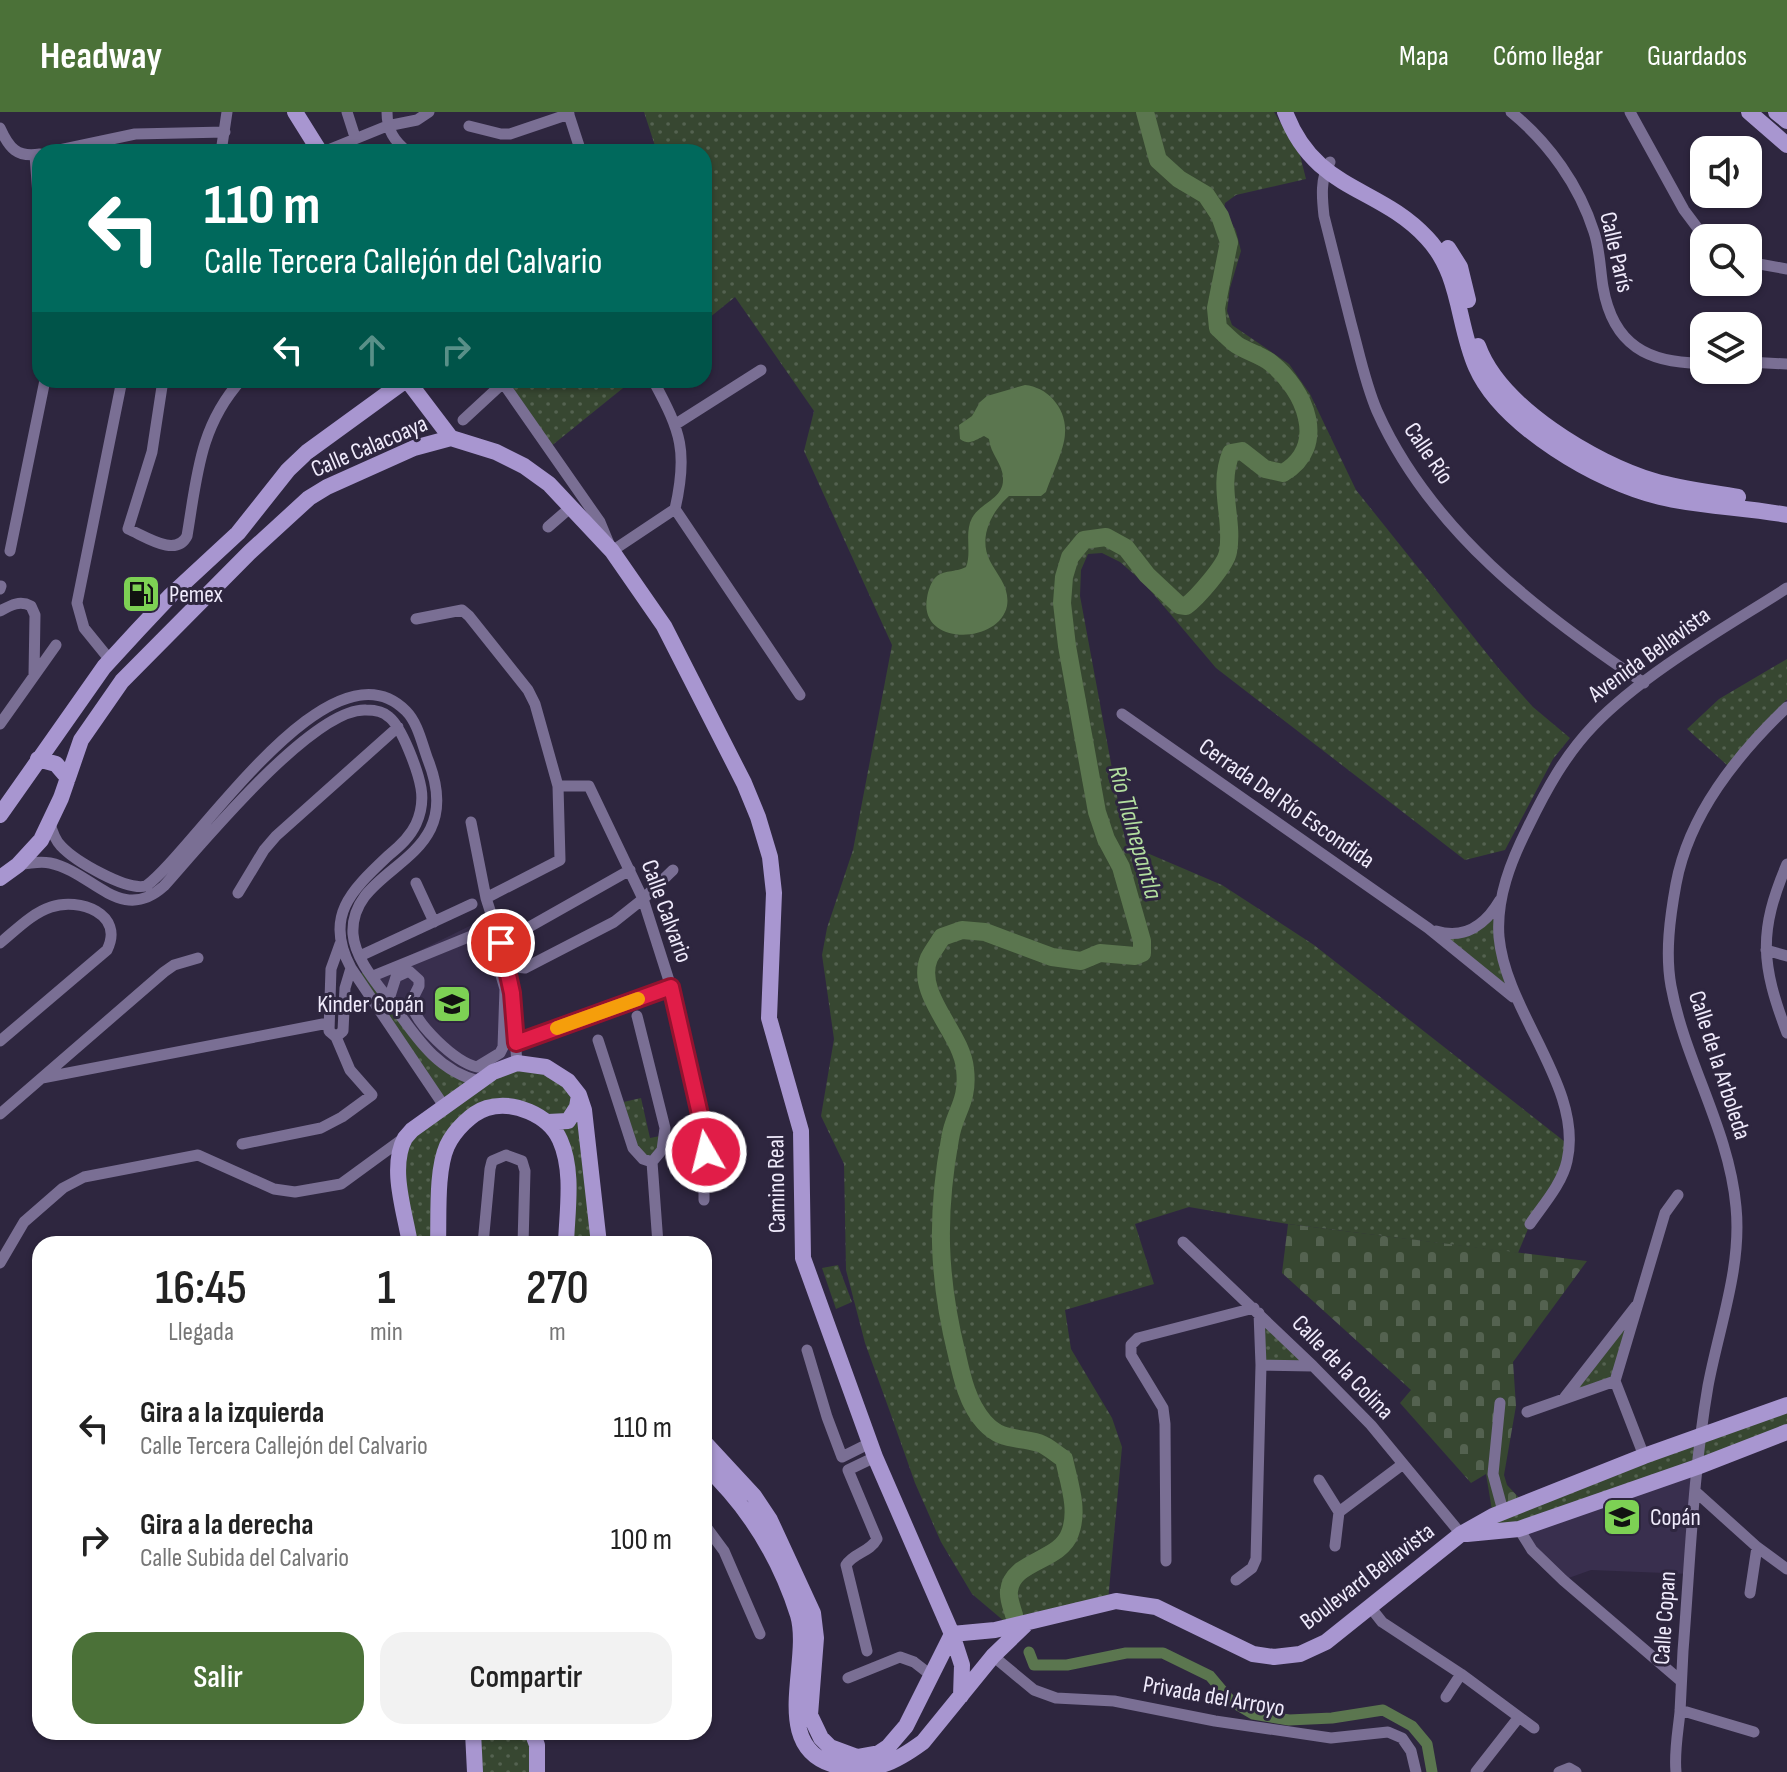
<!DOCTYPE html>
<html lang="es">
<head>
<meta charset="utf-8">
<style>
  body { margin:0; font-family:"Sofia Sans Condensed",sans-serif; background:#f2f2f2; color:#222; height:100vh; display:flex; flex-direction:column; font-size:30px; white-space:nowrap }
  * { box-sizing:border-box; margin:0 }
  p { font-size:26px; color:#767676 }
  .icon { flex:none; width:44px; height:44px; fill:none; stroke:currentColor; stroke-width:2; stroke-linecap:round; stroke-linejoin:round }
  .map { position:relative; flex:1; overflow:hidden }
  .panel { position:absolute; left:32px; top:1124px; width:680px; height:504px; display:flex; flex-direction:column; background:#fff; border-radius:24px; box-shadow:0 2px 6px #0004 }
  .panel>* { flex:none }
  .top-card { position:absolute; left:32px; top:32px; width:680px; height:244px; border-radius:24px; box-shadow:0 2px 6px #0004; background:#00695c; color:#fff; overflow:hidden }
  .tools { position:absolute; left:1690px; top:24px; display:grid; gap:16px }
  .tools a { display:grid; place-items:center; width:72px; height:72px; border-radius:16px; background:#fff; box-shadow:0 2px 6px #0004; font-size:40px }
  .pin { position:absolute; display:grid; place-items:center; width:68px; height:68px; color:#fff; margin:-34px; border:4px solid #fff; border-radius:50%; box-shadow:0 2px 8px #0007 }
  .me { position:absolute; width:88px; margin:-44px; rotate:352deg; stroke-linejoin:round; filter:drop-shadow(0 0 6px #0008) }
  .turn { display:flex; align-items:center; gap:28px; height:168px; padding:0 40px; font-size:36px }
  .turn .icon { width:104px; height:104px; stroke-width:2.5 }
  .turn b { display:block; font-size:56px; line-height:68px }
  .lanes { display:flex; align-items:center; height:76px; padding:0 40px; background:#0003; justify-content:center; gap:40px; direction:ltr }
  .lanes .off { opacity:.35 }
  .eta { display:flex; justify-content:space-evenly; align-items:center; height:136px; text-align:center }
  .eta b { font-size:48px; font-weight:600; line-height:56px }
  .cta { display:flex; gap:16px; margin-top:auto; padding:16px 40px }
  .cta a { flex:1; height:92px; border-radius:24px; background:#4b7138; color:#fff; font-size:32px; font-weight:600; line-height:92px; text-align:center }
  .cta a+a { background:#f2f2f2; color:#222 }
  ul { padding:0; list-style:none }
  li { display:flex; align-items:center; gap:24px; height:112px; padding:0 40px }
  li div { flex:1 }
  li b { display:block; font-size:30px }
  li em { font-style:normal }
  header { display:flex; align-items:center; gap:48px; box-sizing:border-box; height:112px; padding:0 40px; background:#4b7138; color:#fff }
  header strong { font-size:38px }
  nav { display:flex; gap:44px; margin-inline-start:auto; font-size:28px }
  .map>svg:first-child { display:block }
  .built { fill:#392f4e }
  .grass { fill:url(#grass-dots) }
  .cemetery { fill:url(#cemetery-stones) }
  .water { fill:#5b764f }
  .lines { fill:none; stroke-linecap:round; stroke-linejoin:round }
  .canal { stroke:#5b764f; stroke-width:11 }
  .river { stroke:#5b764f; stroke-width:18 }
  .street { stroke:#7a6f94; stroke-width:11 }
  .secondary { stroke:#a896d0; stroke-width:16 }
  .route-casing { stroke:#92132f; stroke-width:20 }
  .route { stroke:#e11d48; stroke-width:14 }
  .slow { stroke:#f59e0b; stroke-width:14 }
  .labels { text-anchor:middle; stroke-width:6; stroke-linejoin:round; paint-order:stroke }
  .street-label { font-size:24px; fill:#f0ebfc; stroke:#2e263f }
  .poi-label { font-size:24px; fill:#f0ebfc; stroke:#2e263f; text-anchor:start }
  .water-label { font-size:26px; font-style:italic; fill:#b2de9f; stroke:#2e263f }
</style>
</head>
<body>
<header>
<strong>Headway</strong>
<nav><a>Mapa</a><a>Cómo llegar</a><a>Guardados</a></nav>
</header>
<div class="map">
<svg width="1787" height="1660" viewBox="0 0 1787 1660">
  <defs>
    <pattern id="grass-dots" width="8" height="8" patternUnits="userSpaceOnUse" patternTransform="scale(2)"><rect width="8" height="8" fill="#374731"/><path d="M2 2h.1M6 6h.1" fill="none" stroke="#546250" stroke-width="1.8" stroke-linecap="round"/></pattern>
    <pattern id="cemetery-stones" width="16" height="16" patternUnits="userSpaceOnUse" patternTransform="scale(2)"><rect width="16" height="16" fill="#374731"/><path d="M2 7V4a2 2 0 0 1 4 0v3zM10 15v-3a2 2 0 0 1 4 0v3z" fill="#546250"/></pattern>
  </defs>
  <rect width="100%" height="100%" fill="#2e263f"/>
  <path class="built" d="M486,806l22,70 8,75 -37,18 -36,-17 -71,-90z
    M1697,1355l-8,107 -98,-4 -28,10 -44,-51z"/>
  <path class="grass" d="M644,0h630l26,43 6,24 -70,16 -11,8 -1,6 12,22 5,20 -11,37 -3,23 5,14 57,39 21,30 46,96 144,180 33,37 37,31 -17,21 -48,91 -40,10 -249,-192 -72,-85 -24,-21 -18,-9 -14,1 -7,16 -1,26 46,248 96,41 92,60 255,200 -3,19 -36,60 -12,29 -230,-29 -99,-17 -54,17 19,60 -89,26 6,39 41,69 10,29 -14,154 -97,26 -39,-33 -31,-52 -26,-59 -25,-71 -25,-69 -19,-73 -2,-106 -23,-48 13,-77 -12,-84 5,-27 26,-78 39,-205 -88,-194 10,-40 -79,-114 -31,25v-170h-47z
    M502,268h131l-83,67z
    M1787,547v40l-59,67 -41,-37 32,-30z
    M1498,799l2,28 21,62 -84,-68c33,7 38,1 61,-22z
    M369,857l56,80 53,31 56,-16 45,31 20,149h-33l1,-75 -19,-47 -62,-14 -39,38 -9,98h-28l-11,-95 45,-43 -88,-130z
    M641,986l9,40 15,-3 -3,15 -19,9 -24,-56z
    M838,1153l14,37 -16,7 -14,-41z
    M1641,1188l-26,81 -50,16z
    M1259,1201l54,53 -52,-1z
    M1787,1293v27l-291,100 -3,-16z
    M473,1620h59l-1,40h-56z"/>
  <path class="cemetery" d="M1288,1112l299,37 -74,101 3,44 -12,69 3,10 17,18 -31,13 -7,-42 -15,9 -71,-80 11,-13 -129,-117z"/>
  <path class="water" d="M1025,273c23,2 42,24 40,48 0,15 -14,44 -19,59l-5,4h-32c-18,16 -31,42 -19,65 8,15 20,27 17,45 -8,39 -89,40 -80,-8 1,-7 4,-17 10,-22 8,-6 20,-4 29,-9 6,-15 -2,-34 6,-49 8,-15 31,-19 31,-38 1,-15 -13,-26 -14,-41l-5,-3c-9,4 -15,10 -24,3l-1,-14 13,-9 8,-14 7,-6z"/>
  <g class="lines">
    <path class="canal" d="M1029,1540l5,13h33l59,-12h37l47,23 21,25 22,13 36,6 43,-2 51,-8 29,16 15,18 5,28"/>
    <path class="river" d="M1014,1503c-2,-7 -6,-17 -5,-24 3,-31 51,-29 61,-58 9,-23 -1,-50 -6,-74 -8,-5 -16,-13 -25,-16 -23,-7 -37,-1 -55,-21 -16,-18 -22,-44 -27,-67 -19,-76 -21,-139 -7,-216 4,-27 19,-37 15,-70 -3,-36 -51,-75 -36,-111 4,-8 9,-14 13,-21l20,-7 23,2 67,25 29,4 19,-8 35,3 7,-3v-12l-21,-74 -15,-28 -9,-27 -30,-166 -5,-43 2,-26 6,-20 14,-17 22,-3 20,11 21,27 32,30 7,1c11,-8 40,-41 42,-54 6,-33 -11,-64 3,-99l11,-2 23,18 18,4c46,-27 22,-83 -12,-110 -10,-8 -23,-11 -34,-18 -7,-5 -13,-12 -19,-17l-2,-20 13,-66 -9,-26 -14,-21 -27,-16 -21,-19 -13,-48"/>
    <path class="street" d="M347,0l8,25
      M387,0c0,18 7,29 21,40
      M568,0l13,40
      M1511,0c38,31 68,73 83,120 6,18 6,37 9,55 10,58 45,77 101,76
      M1630,0l54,98 21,28
      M469,14l32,8h9l59,-20
      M0,16c9,20 17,30 40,26
      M50,40l85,-18 90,-2
      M221,40l6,-40
      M323,40l64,-26 30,-6 12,-8
      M35,43l5,67
      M1330,50c-10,16 -8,36 -6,54 9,36 18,71 27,107 8,29 14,60 26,88 53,119 162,202 267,272
      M1748,150l39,7
      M1748,250l39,2
      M163,268l-11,72 -24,77c17,7 48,29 59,7 10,-59 12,-109 54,-156
      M501,268l99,142 12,29 63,-42c13,-57 6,-77 -21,-127
      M463,308l40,-37
      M676,312l85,-54
      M675,397l125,186
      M548,415l23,-20
      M10,439l35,-171
      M0,477l1,-3
      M0,499c11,-6 20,-11 31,-5l4,9 -1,60
      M416,507l46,-9 7,6 59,74 7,14 23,82 2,74 -74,38
      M110,548l-26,-32 -7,-25 45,-223
      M1122,602l306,214 85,69
      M0,612l56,-79
      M558,674h31l54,113 28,88 33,145v68
      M471,710l15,76 16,50
      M50,711c2,8 5,17 11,23 14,15 65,45 85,40 50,-37 184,-252 260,-175 12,12 16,33 22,49 42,106 -79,102 -75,174 2,28 30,56 45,78 22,31 43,60 81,69
      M1787,752c-29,68 -26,100 0,169
      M18,753c11,-2 22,-4 32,-2 43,9 71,62 114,23 36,-40 149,-179 202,-176 8,0 17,1 23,7 13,10 29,54 32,71 2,12 0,25 -5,36 -6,13 -16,22 -27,31 -37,35 -66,61 -38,113l93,138
      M630,758l-129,73 15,24 9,1 89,-46 29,-23 30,-29
      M416,771l18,39
      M238,781l26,-43 12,-14 122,-109
      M1436,819c29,9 50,-7 64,-31
      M0,831c15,-12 32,-30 51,-36 28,-10 74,7 56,43l-107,91
      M1766,838l21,6
      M360,844l112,-52
      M373,864l103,-42 11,-1 3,5 15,51 -2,58 -3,6 -23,14c-22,-5 -62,-43 -66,-65l8,-16v-6l-10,-9 -13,6 -7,22
      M511,876l6,75
      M637,904l28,112 -3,22 -10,12
      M336,925l7,-6 2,-43 6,-20
      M598,928l35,108 10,11 9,3
      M516,931l155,-56
      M42,966l286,-55
      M0,1002l164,-142 10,-7 24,-7
      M242,1032l79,-16 21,-11 30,-22 -22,-25 -14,-33 -7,-6 2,-62 9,-25
      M652,1050l6,82
      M1530,1112c13,-19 32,-40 37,-63 17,-73 -61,-148 -68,-224 -3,-39 12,-76 29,-110 18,-37 37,-72 66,-102 50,-52 132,-98 193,-137
      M1183,1130l130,124 58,59 90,109
      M483,1132l7,-75 2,-8 14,-6 16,6 3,10 -2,73
      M0,1151l24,-41 39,-34 21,-11 114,-22 76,34 21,3 46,-8 63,-46
      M807,1238l20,67 15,40 28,-14
      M1261,1253l52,1
      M1615,1269l29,75
      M1565,1285l71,-91
      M1500,1291l-7,71 10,37
      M1527,1300l88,-31 50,-168 13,-18
      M1319,1368l20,32 -4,34
      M1696,1380l61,55 30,22
      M1339,1400l64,-48
      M704,1412l20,27 36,83
      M1519,1417l13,21 31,30 118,101
      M1166,1449l-1,-137 -2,-16 -32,-53v-10l7,-7 116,-30
      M1236,1468l16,-12 4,-9 5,-194 -2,-52
      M1750,1481l7,-46
      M1371,1496l11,14 79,52 73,54
      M867,1539l-21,-86c7,-12 24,-13 31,-26l-29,-69 27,-13
      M993,1544l41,34 22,8 58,3 101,20 116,17 57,-6 14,6 9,13 5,21
      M848,1566l52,-21 14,5 18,14
      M1446,1585l15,-23
      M1680,1598l74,22
      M1476,1660l43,-55
      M1559,1660l10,-4 7,4
      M1676,1660c-2,-20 2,-40 4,-60 1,-20 2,-41 3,-61 7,-88 10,-178 25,-265 11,-59 34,-119 28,-179 -7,-78 -51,-145 -65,-221 -6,-33 -1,-69 5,-102 13,-70 61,-129 111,-177"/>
    <path class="secondary" d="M295,0l25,40
      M1285,0c30,80 93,73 142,126 34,36 30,86 49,129 26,59 123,116 184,130 42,10 85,10 127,18
      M1749,0l38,33
      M1776,0l11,9
      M1448,136l12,19 8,33
      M1478,234c22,61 116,117 176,135 27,8 56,11 84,16
      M407,268l44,58
      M38,647l18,5 12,14
      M0,703l104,-148 34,-37 33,-35 67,-62 50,-63 19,-18 99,-72
      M0,766l18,-13 23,-25 20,-42 20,-58 41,-59 129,-130 58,-53 18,-11 87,-39 37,-10 45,14 28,14 25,18 63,67 52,75 80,157 14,34 12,40 4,36 -5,125 32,113 2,127 72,199 77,177 10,31 -1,31
      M548,1010l20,-1 9,-14 2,-12
      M410,1132c-5,-32 -21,-76 -5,-106l7,-8 81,-58 24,-9 29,4 22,14 11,14 5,15 15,134
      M438,1132c1,-28 -2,-73 9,-98 7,-15 24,-33 40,-38 26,-8 62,7 73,32 14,31 7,71 6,104
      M704,1330l50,54 16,24 43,93 3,25 -6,77 11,23 9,9 27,10 22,-4 9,-6 18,-21 46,-92
      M704,1353c45,42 75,90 94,150 14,48 -31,134 40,151 37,6 55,-2 85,-24l70,-86 32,-31
      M1467,1422l52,-5 178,-62 90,-35
      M952,1522l43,-4 121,-29 40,6 97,47 21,3 26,-3 26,-12 135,-108 32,-18 151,-60 143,-51
      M473,1620l2,40
      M532,1620l5,13v27"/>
  </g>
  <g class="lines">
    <defs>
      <path id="route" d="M501,831l11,50 4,50 155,-56 33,145 2,20"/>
    </defs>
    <use href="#route" class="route-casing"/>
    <use href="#route" class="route"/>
    <path class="slow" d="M557,916l81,-29"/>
  </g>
  <defs>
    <symbol id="fuel-square" viewBox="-11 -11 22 22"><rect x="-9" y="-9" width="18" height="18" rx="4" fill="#7dd154" stroke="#2e263f"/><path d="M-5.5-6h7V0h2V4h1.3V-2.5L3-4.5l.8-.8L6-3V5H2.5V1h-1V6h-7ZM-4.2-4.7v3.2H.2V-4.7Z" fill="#111"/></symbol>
    <symbol id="school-square" viewBox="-11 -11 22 22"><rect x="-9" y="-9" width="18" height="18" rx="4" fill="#7dd154" stroke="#2e263f"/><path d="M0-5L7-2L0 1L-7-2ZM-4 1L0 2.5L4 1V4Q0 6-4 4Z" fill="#111"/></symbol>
  </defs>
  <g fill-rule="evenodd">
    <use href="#fuel-square" x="119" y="460" width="44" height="44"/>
    <use href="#school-square" x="430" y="870" width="44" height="44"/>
    <use href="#school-square" x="1600" y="1383" width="44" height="44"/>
  </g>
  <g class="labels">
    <g class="street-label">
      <text transform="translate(1617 140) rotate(77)" y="8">Calle París</text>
      <text transform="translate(369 334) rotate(-23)" y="8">Calle Calacoaya</text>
      <text transform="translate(1429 341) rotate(56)" y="8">Calle Río</text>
      <text transform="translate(1649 542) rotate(-36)" y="8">Avenida Bellavista</text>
      <text transform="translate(1287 691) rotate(35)" y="8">Cerrada Del Río Escondida</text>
      <text transform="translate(667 799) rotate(70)" y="8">Calle Calvario</text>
      <text transform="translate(1720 953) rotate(72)" y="8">Calle de la Arboleda</text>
      <text transform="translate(776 1072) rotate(-91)" y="8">Camino Real</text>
      <text transform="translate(1343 1255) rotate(46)" y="8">Calle de la Colina</text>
      <text transform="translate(1367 1464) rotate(-37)" y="8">Boulevard Bellavista</text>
      <text transform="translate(1664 1506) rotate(-86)" y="8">Calle Copan</text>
      <text transform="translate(1214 1584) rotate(10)" y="8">Privada del Arroyo</text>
    </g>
    <g class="poi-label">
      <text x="169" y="490">Pemex</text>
      <text x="424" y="900" text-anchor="end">Kinder Copán</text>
      <text x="1650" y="1413">Copán</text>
    </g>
    <g class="water-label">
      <text transform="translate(1136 720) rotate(74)" y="9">Río Tlalnepantla</text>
    </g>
  </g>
</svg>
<div class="tools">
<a><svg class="icon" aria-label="sound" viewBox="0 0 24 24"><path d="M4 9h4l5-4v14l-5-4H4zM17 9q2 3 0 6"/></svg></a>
<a><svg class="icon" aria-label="search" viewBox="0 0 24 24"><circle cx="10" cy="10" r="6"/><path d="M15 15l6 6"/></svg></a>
<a><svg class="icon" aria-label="layers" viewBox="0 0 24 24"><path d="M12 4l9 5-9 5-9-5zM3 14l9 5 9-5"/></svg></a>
</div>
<div class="pin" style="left:501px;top:831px;background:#d93025"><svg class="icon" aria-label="arrive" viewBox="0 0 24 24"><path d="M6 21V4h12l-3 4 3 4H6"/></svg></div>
<svg class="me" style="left:706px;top:1040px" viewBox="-20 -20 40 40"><circle r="17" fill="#e11d48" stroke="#fff" stroke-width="3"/><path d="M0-11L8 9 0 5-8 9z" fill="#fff"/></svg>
<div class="top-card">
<div class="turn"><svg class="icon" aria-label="left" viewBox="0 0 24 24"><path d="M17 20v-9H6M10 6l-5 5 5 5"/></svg><div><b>110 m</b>Calle Tercera Callejón del Calvario</div></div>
<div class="lanes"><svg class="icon" aria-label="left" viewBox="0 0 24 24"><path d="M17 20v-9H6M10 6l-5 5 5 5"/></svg><svg class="icon off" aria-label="ahead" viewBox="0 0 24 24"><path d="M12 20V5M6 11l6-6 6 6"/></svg><svg class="icon off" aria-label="right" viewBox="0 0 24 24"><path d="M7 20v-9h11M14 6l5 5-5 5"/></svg></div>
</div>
<section class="panel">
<div class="eta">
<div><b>16:45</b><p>Llegada</p></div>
<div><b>1</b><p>min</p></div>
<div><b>270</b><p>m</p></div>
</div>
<ul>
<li><svg class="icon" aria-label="left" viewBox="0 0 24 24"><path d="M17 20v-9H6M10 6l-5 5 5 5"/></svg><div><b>Gira a la izquierda</b><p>Calle Tercera Callejón del Calvario</p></div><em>110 m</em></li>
<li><svg class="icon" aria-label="right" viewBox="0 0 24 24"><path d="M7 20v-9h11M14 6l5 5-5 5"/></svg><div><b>Gira a la derecha</b><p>Calle Subida del Calvario</p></div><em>100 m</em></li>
</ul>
<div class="cta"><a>Salir</a><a>Compartir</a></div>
</section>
</div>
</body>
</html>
